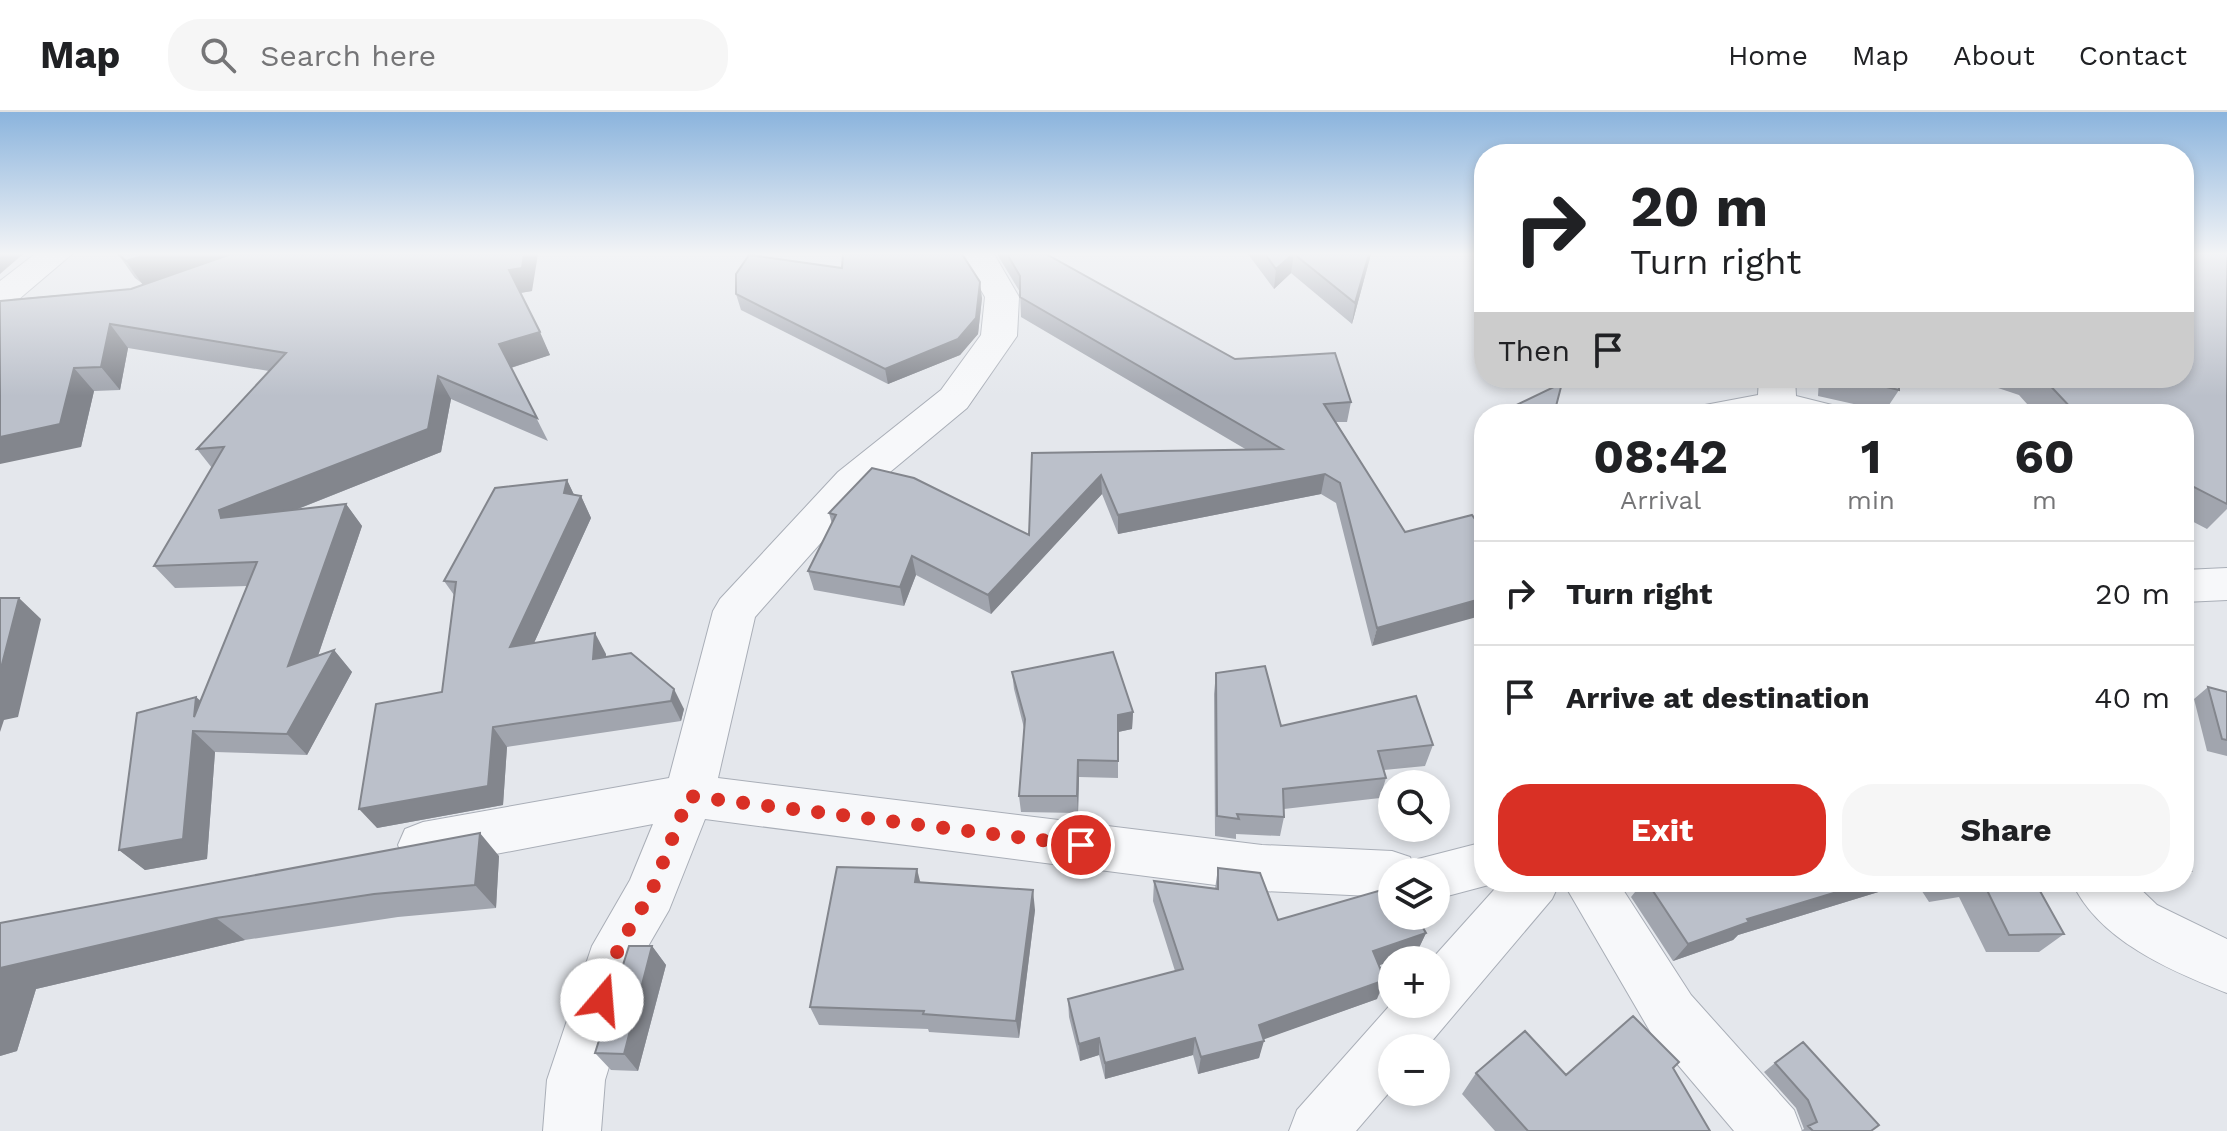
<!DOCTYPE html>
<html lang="en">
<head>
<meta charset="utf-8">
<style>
  body { margin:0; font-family:"Work Sans",sans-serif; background:#f6f6f6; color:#202124; height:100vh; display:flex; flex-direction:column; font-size:30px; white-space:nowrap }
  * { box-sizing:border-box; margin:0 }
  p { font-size:26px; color:#757577 }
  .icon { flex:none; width:44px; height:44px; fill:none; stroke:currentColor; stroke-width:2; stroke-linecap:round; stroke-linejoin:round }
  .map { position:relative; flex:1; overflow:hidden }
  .details { position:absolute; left:1474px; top:292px; width:720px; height:488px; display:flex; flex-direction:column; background:#fff; border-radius:32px; box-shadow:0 4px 12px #0003 }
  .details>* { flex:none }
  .top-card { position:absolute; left:1474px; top:32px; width:720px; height:244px; border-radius:32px; box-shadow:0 4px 12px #0003; background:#fff; color:#202124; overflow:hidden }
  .fabs { position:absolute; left:1378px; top:658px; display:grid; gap:16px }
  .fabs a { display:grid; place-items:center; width:72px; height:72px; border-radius:50%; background:#fff; box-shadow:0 4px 12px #0003; font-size:40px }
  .pin { position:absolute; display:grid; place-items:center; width:68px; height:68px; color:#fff; margin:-34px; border:4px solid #fff; border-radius:50%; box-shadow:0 2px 8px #0007 }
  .me { position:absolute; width:88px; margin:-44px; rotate:18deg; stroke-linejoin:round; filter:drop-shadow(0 0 6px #0008) }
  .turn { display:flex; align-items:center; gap:28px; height:168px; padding:0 24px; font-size:36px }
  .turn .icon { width:104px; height:104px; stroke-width:2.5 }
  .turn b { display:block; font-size:56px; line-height:68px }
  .then { display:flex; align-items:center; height:76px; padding:0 24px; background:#0003; gap:16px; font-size:30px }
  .eta { display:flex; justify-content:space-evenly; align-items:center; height:136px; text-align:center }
  .eta b { font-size:48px; font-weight:700; line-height:56px }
  .action { display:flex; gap:16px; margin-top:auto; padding:16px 24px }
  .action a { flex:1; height:92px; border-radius:32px; background:#d93025; color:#fff; font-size:32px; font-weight:700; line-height:92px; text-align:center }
  .action a+a { background:#f6f6f6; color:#202124 }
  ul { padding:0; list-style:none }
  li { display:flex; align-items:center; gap:24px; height:104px; padding:0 24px; border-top:2px solid #e0e0e0 }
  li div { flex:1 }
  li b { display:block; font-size:30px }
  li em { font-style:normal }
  header { display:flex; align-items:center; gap:48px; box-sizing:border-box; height:112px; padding:0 40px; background:#fff; border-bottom:2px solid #e0e0e0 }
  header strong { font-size:38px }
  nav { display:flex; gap:44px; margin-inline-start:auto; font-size:28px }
  .search { width:560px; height:72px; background:#f6f6f6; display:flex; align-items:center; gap:20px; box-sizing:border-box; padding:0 28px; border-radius:32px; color:#757577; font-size:30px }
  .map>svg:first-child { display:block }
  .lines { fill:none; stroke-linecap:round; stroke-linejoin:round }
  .street-casing { stroke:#a9aeb7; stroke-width:2 }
  .street { fill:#f7f8fa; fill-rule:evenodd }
  .wall { fill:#a1a5ae }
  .shaded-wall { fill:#83868d }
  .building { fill:#bbc0ca; stroke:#83868d; stroke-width:2 }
  .route { stroke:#d93025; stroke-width:14; stroke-dasharray:0 25.2 }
</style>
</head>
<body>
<header>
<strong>Map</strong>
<div class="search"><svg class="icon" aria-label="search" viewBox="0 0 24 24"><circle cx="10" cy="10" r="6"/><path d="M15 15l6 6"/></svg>Search here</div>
<nav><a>Home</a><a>Map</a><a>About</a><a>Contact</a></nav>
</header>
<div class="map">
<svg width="2227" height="1019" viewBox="0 0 2227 1019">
  <rect width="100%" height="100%" fill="#e4e7ec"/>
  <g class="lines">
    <defs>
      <path id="street" d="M35,142h37l-60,51 -12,4v-28z
        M960,142h34l25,43 -2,39 -50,72 -101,84 -111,125 -37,161 544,67 130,6 18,6 4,10 4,-8 66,-17v40h16l-64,17v-27h-44v25l-130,-6 -557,-72 -36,91 -26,45 -38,125 -4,51h-58l4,-51 45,-134 38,-66 23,-56 -230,44 -18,-7 -7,-16 7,-16 18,-7 246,-44 44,-167 7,-12 118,-127 103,-82 40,-55 4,-38z
        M1759,266h36l1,18 36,9 6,9h-139l6,-9 53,-10z
        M2227,456v32l-43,2v-32z
        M1501,770h59l-8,17 -126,149h-34v41l-36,42h-67l8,-21 95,-107 44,1v-44h-5z
        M1563,770h55l73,113 103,115 8,21h-68l-83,-98z
        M2072,770h61l24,23 70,34v54c-56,-22 -129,-53 -155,-111z"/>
    </defs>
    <use href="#street" class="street-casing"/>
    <use href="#street" class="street"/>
  </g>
  <path class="wall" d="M118,142l414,37 -12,2 30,62 -39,13 37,73 -97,-42 -10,53 -143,57 48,-5 16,22 -44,130 16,-6 18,22 -45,83 -92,-3 -8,107 -62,11 -26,-20 77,-153 5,4 47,-115 -73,2 -21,-22 58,-98 -15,-19 72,-78 -141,-23 -8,42 -26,1 -13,56 -69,-148 119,-10 12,-5 -8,-6z
    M997,142h49l189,105 116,43 -4,20h-11l69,110 -33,114 -36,-143 -15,-9 -203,40 -16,-40 -111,120 -75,-39 -12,31 -90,-16 -6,-19 24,-47 -3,-11 200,22 3,-82 215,-3 -226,-133 -1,-25z
    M1248,142h123l-19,70 -61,-51 -17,16z
    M2227,142v255l-20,20 -23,-12v-103h-148l-17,-19 -51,-17h216z
    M736,182l246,4 -4,36 -18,21 -72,29 -147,-74z
    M1819,266h80v12l-14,21 -67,-15z
    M567,368l7,15 7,1 10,22 -57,125 72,11v3l78,52 -3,12 -174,26 -4,58 -126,23 65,-136 12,-97 -10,-14z
    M1012,560l121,40 -1,17 -14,3v46l-39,-1 -1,36 -57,-1 -2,-16 5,-68 -10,-39z
    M1216,561l65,53 152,19 -8,21 -41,4 2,8 -6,20 -96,11v8l-4,19 -44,-2v5l-21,-3 -1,-142z
    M2208,575l19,5v64l-20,-5 -13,-52z
    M499,744l-3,52 -98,9 -153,23 -209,49 -19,62 -17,5v-133z
    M1218,756l60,52 148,13 -9,19 -38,13 -2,34 -114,40 -4,19 -61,16 -5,-19 -88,24 -6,-24 -19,6 -11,-44 -1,-18 107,-28 -22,-70 1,-20 61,8z
    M920,770l115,28 -16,128 -90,-6 -1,-3 -109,-4 -9,-18z
    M1643,770h268l-173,53 -5,5 -60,21 -42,-64z
    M1916,770h119l29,52 -25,18h-53l-27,-55 -30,5z
    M2137,770h38l-31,6z
    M652,834l14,19 -28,106 -27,-1 -16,-17z
    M1775,951l96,68h-70l3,-2 -8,-21 -32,-36z
    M1673,956l37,63h-215l-33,-37 14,-21 90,2z"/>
  <path class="shaded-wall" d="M0,142h23l-23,20z
    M149,142h82l-88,31 -17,-24z
    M524,142h14l-6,37 -12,2 -11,-23z
    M1294,142l-3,19 -17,16 2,-20z
    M1369,142h2l-19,70 3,-21z
    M980,170l2,16 -4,36 -18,21 -72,29 -3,-15z
    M110,212l18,24 -8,42 -19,-23z
    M540,220l10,23 -40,13 -11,-24z
    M74,256l20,23 -13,56 -81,17v-27z
    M438,264l13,23 -10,53 -204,81 -16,-15 -2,-8z
    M1325,362l-4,20 -203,40v-19z
    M1101,363l1,19 -111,120 -3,-19z
    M567,368l10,21 4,-5 10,22 -68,149 -13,-20 54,-154z
    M346,392l16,22 -55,162 -19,-22z
    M912,444l4,19 -12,31 -4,-19z
    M19,486l22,21 -23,98 -14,3 -4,12v-60z
    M1484,486v17l-112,31 5,-18z
    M595,521l11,21 -2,25 -11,-20z
    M334,538l18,22 -45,83 -20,-21z
    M674,577l10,20 -3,12 -10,-20z
    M196,585l22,21 -24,-1z
    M1133,600l-1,17 -14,3v-17z
    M493,615l14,20 -4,58 -126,23 -18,-19z
    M193,619l22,21 -8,107 -62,11 -26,-20z
    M1078,648l1,17 -1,36 -1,-17z
    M480,721l19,23 -3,52 -21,-23z
    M917,757l5,20 -7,-7z
    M1870,770h41l-173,53 -5,5 -60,21 15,-17 59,-25z
    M1033,778l2,20 -16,128 -3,-17z
    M216,806l29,22 -209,49 -19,62 -17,5v-88z
    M1426,821l-9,19 -51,18 7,-19z
    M652,834l14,19 -28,106 -14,-17z
    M1385,868l-8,19 -123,44 5,-18z
    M1099,926v17l-19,6 -1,-17z
    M1195,926l-2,17 -88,24v-16z
    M1264,929l-5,17 -61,16 3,-17z"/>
  <path class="building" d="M118,142h31l-23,7z
    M231,142h293l-2,14 -13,2 31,62 -41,12 38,74 -99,-42 -10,53 -209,81 2,8 125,-14 -58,162 46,-16 -47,84 -94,-3 -10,108 -64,11 18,-137 59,-16 -2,20 63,-155 -103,4 70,-119 -27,2 89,-96 -176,-29 -9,43 -27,1 -14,56 -60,13v-136l131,-12z
    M843,142h119l18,28 -4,36 -18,21 -73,30 -149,-75v-20l13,-19 93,13z
    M1007,142h39l189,105 100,-6 16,49 -27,2 81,128 67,-17 12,17v66l-107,30 -37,-145 -15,-9 -207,41 -17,-40 -113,120 -76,-39 -12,31 -92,-16 28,-56 -7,-2 43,-45 42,10 115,57 3,-82 250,-4 -262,-152v-21z
    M1265,142h28l-17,15z
    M1294,142h75l-14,49z
    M2184,142h43v250l-43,-22v-68h-68l-6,-9 -38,4 -29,-31h141z
    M1848,266h51v12z
    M1562,271l-8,31h-56z
    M567,368l-3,13 17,3 -71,151 85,-14 -2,26 38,-6 43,36 -3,12 -178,26 -5,59 -129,23 17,-105 66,-12 14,-110 -12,-1 51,-93z
    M0,486h19l-19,74z
    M1113,540l20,60 -15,3v46l-40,-1 -1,36h-58l6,-77 -13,-47z
    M1265,554l16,60 135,-30 17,49 -55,6 8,27 -103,11 1,28 -47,-3 2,5 -22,-3 -1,-143z
    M2208,575l19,5v48l-5,-1z
    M480,721l-5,52 -101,9 -158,24 -216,50v-45z
    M2184,751l7,8 -7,2z
    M837,755l80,2 -2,13 118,8 -17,131 -93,-7 1,-3 -114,-4z
    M1218,756l42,5 18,47 114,-33v29h24l10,17 -53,18 12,29 -126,45 5,16 -63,16 -6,-19 -90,25 -6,-25 -20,6 -11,-45 115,-30 -29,-88 64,8z
    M1647,770h223l-123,37 2,3 -61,22z
    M1983,770h52l29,52 -55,1z
    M629,834h23l-28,108 -29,-1z
    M1633,904l46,46 -6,6 37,63h-182l-52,-58 49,-42 41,44z
    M1803,930l76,83 -8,6h-58l-5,-5 9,-4 -9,-22 -33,-37z"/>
  <linearGradient id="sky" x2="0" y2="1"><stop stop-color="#8bb4dd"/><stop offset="0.5" stop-color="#f3f4f6"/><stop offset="1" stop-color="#f3f4f6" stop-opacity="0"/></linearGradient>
  <rect width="2227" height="284" fill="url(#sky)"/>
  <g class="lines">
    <path class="route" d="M602,888l17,-54 32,-53 38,-97 392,49"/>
  </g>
</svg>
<div class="fabs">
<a><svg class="icon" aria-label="search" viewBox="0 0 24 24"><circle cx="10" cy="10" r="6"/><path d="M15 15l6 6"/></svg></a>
<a><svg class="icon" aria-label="layers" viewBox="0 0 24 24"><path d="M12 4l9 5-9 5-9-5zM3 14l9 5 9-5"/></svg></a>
<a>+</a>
<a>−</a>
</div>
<div class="pin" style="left:1081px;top:733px;background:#d93025"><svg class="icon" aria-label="arrive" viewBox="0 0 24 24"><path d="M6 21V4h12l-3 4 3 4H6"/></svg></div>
<svg class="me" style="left:602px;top:888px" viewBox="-20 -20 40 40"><circle r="19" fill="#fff"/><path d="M0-13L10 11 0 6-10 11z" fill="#d93025"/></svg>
<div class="top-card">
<div class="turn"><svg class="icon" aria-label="right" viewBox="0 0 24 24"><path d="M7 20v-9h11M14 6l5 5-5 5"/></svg><div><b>20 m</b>Turn right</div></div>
<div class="then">Then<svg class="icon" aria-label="arrive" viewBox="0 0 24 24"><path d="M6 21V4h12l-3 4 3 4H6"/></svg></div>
</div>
<section class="details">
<div class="eta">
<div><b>08:42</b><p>Arrival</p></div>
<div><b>1</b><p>min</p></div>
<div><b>60</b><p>m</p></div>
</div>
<ul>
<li><svg class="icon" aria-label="right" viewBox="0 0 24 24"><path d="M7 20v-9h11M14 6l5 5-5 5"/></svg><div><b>Turn right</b></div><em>20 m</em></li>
<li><svg class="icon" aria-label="arrive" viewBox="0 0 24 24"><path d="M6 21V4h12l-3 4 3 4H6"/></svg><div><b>Arrive at destination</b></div><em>40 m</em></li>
</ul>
<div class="action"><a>Exit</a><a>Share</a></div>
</section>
</div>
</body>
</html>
